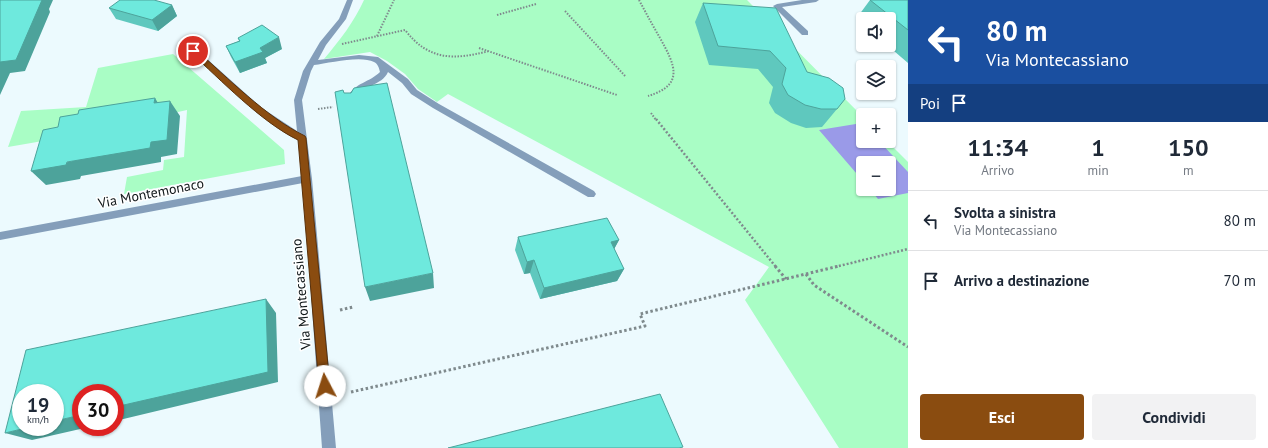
<!DOCTYPE html>
<html lang="it">
<head>
<meta charset="utf-8">
<style>
  body { margin:0; font-family:"PT Sans",sans-serif; background:#f2f2f3; color:#1f2937; height:100vh; display:flex; flex-direction:column; font-size:15px; white-space:nowrap }
  * { box-sizing:border-box; margin:0 }
  p { font-size:13px; color:#747a83 }
  .icon { flex:none; width:22px; height:22px; fill:none; stroke:currentColor; stroke-width:2; stroke-linecap:round; stroke-linejoin:round }
  .map { position:relative; flex:1; overflow:hidden }
  .drawer { display:flex; flex-direction:column; background:#fff; width:360px }
  .drawer>* { flex:none }
  .banner { background:#1a4fa0; color:#fff; overflow:hidden }
  .buttons { position:absolute; left:856px; top:12px; display:grid; gap:8px }
  .buttons a { display:grid; place-items:center; width:40px; height:40px; border-radius:4px; background:#fff; box-shadow:0 1px 3px #0004; font-size:20px }
  .speed { position:absolute; left:12px; top:384px; display:flex; gap:8px; font-size:20px; font-weight:700; text-align:center }
  .speed>* { display:grid; place-content:center; width:52px; height:52px; border-radius:50%; background:#fff; box-shadow:0 1px 3px #0004; line-height:1 }
  .speed small { font-size:10px; font-weight:400 }
  .speed .limit { border:6px solid #d22; background:#fff; color:#111 }
  .pin { position:absolute; display:grid; place-items:center; width:34px; height:34px; color:#fff; margin:-17px; border:2px solid #fff; border-radius:50%; box-shadow:0 1px 4px #0007 }
  .me { position:absolute; width:44px; margin:-22px; rotate:355deg; stroke-linejoin:round; filter:drop-shadow(0 0 3px #0008) }
  .turn { display:flex; align-items:center; gap:14px; height:84px; padding:0 12px; font-size:18px }
  .turn .icon { width:52px; height:52px; stroke-width:2.5 }
  .turn b { display:block; font-size:28px; line-height:34px }
  .then { display:flex; align-items:center; height:38px; padding:0 12px; background:#0003; gap:8px; font-size:15px }
  .eta { display:flex; justify-content:space-evenly; align-items:center; height:68px; text-align:center }
  .eta b { font-size:24px; font-weight:700; line-height:28px }
  .button { display:flex; gap:8px; margin-top:auto; padding:8px 12px }
  .button a { flex:1; height:46px; border-radius:4px; background:#8a4c10; color:#fff; font-size:16px; font-weight:700; line-height:46px; text-align:center }
  .button a+a { background:#f2f2f3; color:#1f2937 }
  ul { padding:0; list-style:none }
  li { display:flex; align-items:center; gap:12px; height:60px; padding:0 12px; border-top:1px solid #e0e1e3 }
  li div { flex:1 }
  li b { display:block; font-size:15px }
  li em { font-style:normal }
  main { display:flex; flex:1; min-height:0 }
  .map>svg:first-child { display:block }
  .green { fill:#a9fdc5; fill-rule:evenodd }
  .water { fill:#9a9ae8 }
  .lines { fill:none; stroke-linecap:round; stroke-linejoin:round }
  .path-far2 { stroke:#7f8a8d; stroke-width:2; stroke-dasharray:1.5 1.5; stroke-linecap:butt }
  .path-far1 { stroke:#7f8a8d; stroke-width:2.5; stroke-dasharray:2 2; stroke-linecap:butt }
  .path { stroke:#7f8a8d; stroke-width:3; stroke-dasharray:2.5 2.5; stroke-linecap:butt }
  .minor { fill:#849eba; fill-rule:evenodd }
  .wall { fill:#5fc8be }
  .shaded-wall { fill:#4da39b }
  .building { fill:#6ee9dd; stroke:#4da39b }
  .route { fill:#8a4c10; stroke:#5a310a }
  .labels { text-anchor:middle; stroke-width:3; stroke-linejoin:round; paint-order:stroke }
  .street-label { font-size:14px; fill:#0e1618; stroke:#fff }
</style>
</head>
<body>
<main>
<div class="map">
<svg width="908" height="448" viewBox="0 0 908 448">
  <rect width="100%" height="100%" fill="#ecfafe"/>
  <path class="green" d="M364,0h383l116,117v24h24l21,21v286h-69l-94,-148 24,-33 -321,-173 -11,8 -19,-13 -13,-15 -18,-13 -17,-9 -46,7c16,-19 30,-37 40,-59zM863,163h26v26h-26z
    M173,54l111,96 1,14 -161,30 3,-17 36,-7 1,-10 20,-3 3,-47 -127,28 -52,9 13,-36 65,-4 12,-39z"/>
  <path class="water" d="M862,123l1,18h16l29,31v21l-30,6 -8,-10h19v-26h-26v18l-44,-51z"/>
  <g class="lines">
    <path class="path-far2" d="M639,0c7,13 14,26 21,38 15,27 25,47 -12,58
      M565,11l61,66
      M497,15l39,-11
      M377,36l17,-36
      M342,44l63,-14c24,31 49,30 84,21
      M479,48l138,47
      M318,109l15,-2
      M651,113l5,7"/>
    <path class="path-far1" d="M656,119l120,148
      M835,267l73,-18"/>
    <path class="path" d="M775,266l11,13
      M806,274l8,11 94,62
      M340,310l13,-3
      M351,392l294,-66 -5,-12 199,-48"/>
    <path class="minor" d="M347,0h6l-7,19 -20,26 -8,15 41,-5 19,2 30,22 9,11 22,14 155,87 2,3 -2,3h-6l-155,-89 -22,-14 -9,-11 -14,-11c-6,14 -26,13 -33,26h-6l-1,-2c7,-13 22,-14 32,-24 -1,-4 -2,-8 -6,-10 -13,-7 -45,1 -60,3l-3,6 -9,29 10,79 24,269h-14l-19,-265 -303,57v-8l302,-56 -4,-36 -13,-8 -29,-20 -67,-61 1,-2h6l66,59 35,23 -3,-31 9,-29 17,-29 19,-23z
      M802,0h17l-3,2 -34,5 26,24v4h-6l-29,-29 4,-2z"/>
  </g>
  <path class="wall" d="M870,0h38v63l-21,-18h2v-26h-26v6l-7,-6z
    M703,3l104,69 30,37 -15,18 -16,1 -15,-5 -16,-10 -6,-10 4,-16 -15,-18 -49,-4 -14,-43z
    M172,5l5,11 -19,15 -42,-12 -7,-11z
    M238,38l44,11 -17,9 2,5 -27,10 -9,-16 -5,-11 13,-5z
    M518,237l101,3 -5,9 10,20 -7,12 -77,18 -10,-26 -6,1 -9,-24z"/>
  <path class="shaded-wall" d="M39,0h14l-4,9 1,3 -25,59 -15,2 -10,22v-33z
    M172,5l5,11 -19,15 -6,-11z
    M279,37l3,12 -17,9 2,5 -27,10 -5,-11z
    M155,98l9,15 -10,-10z
    M170,101l10,15 -3,38 -16,3v5l-80,14 -1,3 -34,6 -15,-14 120,-29z
    M619,240l-7,13 -1,-11z
    M534,260l-4,13 -6,1 3,-12z
    M624,269l-7,12 -77,18 4,-11z
    M433,273l1,15 -64,13 -5,-14z
    M266,299l10,14 2,69 -163,39v-14z
    M81,415v12h8l-57,13 -27,-7 25,-6h25v-6z"/>
  <path class="building" d="M0,0h42l-26,60 -16,2z
    M120,0h34l18,5 -20,15 -43,-12z
    M870,0h38v30z
    M703,3l73,5 31,64 22,6 14,10 2,11 -8,10h-16l-16,-4 -17,-10 -6,-11 4,-16 -16,-17 -52,-5z
    M262,25l17,12 -19,11 3,4 -28,10 -9,-16 14,-5 -2,-3z
    M387,83l46,190 -68,14 -30,-195 8,-2 1,3h7l3,-5z
    M155,98l-1,5 16,-2 -3,39 -16,2 -1,6 -83,14 -1,3 -35,6 12,-41 15,-3 2,-10 18,-3 1,-4z
    M607,218l12,22 -8,2 13,27 -80,19 -10,-28 -7,2 -9,-25z
    M266,299l2,73 -153,35v-14h-34v22l-26,6v-28h-34v34h9l-25,6 21,-83z
    M660,394l23,53 -4,1h-231z"/>
  <path class="route" d="M190,49h5c33,29 71,68 110,87l1,2 24,248 -1,4 -4,1 -4,-1 -2,-4 -21,-246c-37,-18 -77,-60 -108,-88z"/>
  <g class="labels">
    <g class="street-label">
      <text transform="translate(151 193) rotate(-11)" y="5">Via Montemonaco</text>
      <text transform="translate(301 294) rotate(-95)" y="5">Via Montecassiano</text>
    </g>
  </g>
</svg>
<div class="buttons">
<a><svg class="icon" aria-label="sound" viewBox="0 0 24 24"><path d="M4 9h4l5-4v14l-5-4H4zM17 9q2 3 0 6"/></svg></a>
<a><svg class="icon" aria-label="layers" viewBox="0 0 24 24"><path d="M12 4l9 5-9 5-9-5zM3 14l9 5 9-5"/></svg></a>
<a>+</a>
<a>−</a>
</div>
<div class="speed"><div>19<small>km/h</small></div><div class="limit">30</div></div>
<div class="pin" style="left:193px;top:51px;background:#d93025"><svg class="icon" aria-label="arrive" viewBox="0 0 24 24"><path d="M6 21V4h12l-3 4 3 4H6"/></svg></div>
<svg class="me" style="left:325px;top:386px" viewBox="-20 -20 40 40"><circle r="19" fill="#fff"/><path d="M0-13L10 11 0 6-10 11z" fill="#8a4c10"/></svg>
</div>
<section class="drawer">
<div class="banner">
<div class="turn"><svg class="icon" aria-label="left" viewBox="0 0 24 24"><path d="M17 20v-9H6M10 6l-5 5 5 5"/></svg><div><b>80 m</b>Via Montecassiano</div></div>
<div class="then">Poi<svg class="icon" aria-label="arrive" viewBox="0 0 24 24"><path d="M6 21V4h12l-3 4 3 4H6"/></svg></div>
</div>
<div class="eta">
<div><b>11:34</b><p>Arrivo</p></div>
<div><b>1</b><p>min</p></div>
<div><b>150</b><p>m</p></div>
</div>
<ul>
<li><svg class="icon" aria-label="left" viewBox="0 0 24 24"><path d="M17 20v-9H6M10 6l-5 5 5 5"/></svg><div><b>Svolta a sinistra</b><p>Via Montecassiano</p></div><em>80 m</em></li>
<li><svg class="icon" aria-label="arrive" viewBox="0 0 24 24"><path d="M6 21V4h12l-3 4 3 4H6"/></svg><div><b>Arrivo a destinazione</b></div><em>70 m</em></li>
</ul>
<div class="button"><a>Esci</a><a>Condividi</a></div>
</section>
</main>
</body>
</html>
